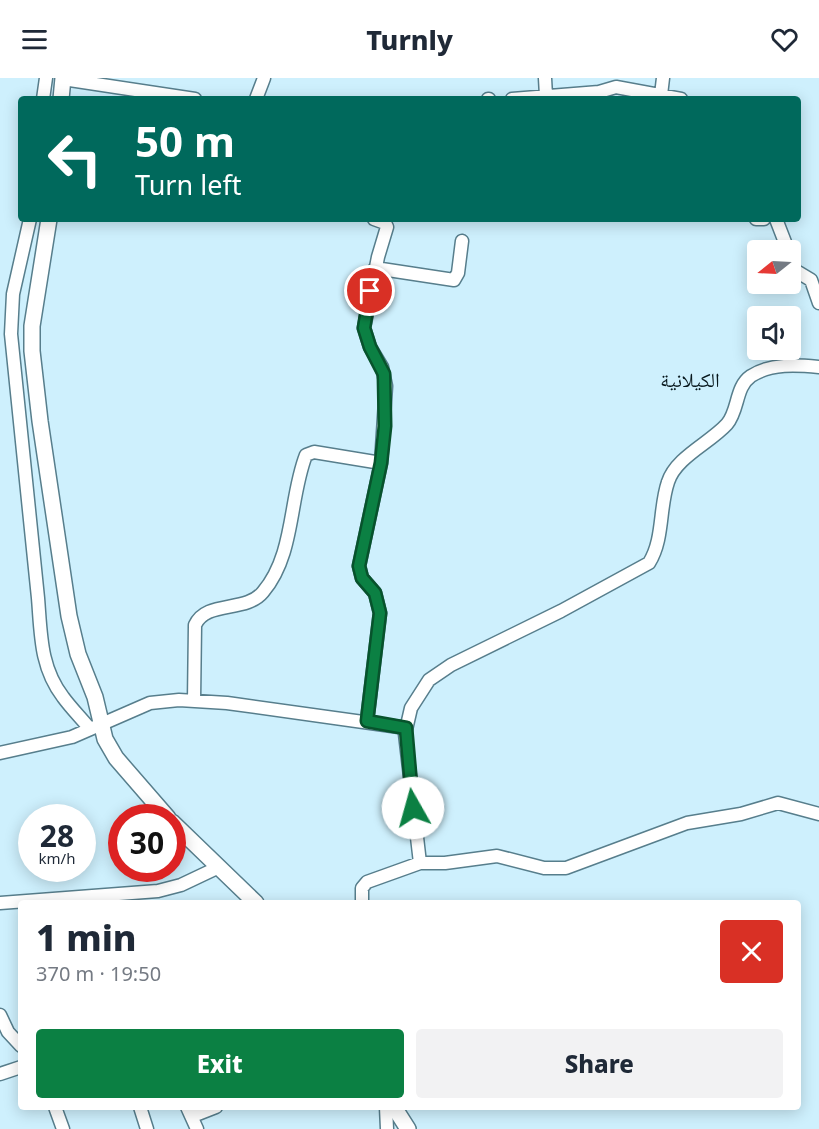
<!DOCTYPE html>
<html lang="en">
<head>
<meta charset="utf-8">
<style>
  body { margin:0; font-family:"Noto Sans","Noto Naskh Arabic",sans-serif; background:#f2f2f3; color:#1f2937; height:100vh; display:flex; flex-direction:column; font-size:22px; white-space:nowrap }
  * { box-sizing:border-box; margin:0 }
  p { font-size:20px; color:#747a83 }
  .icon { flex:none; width:33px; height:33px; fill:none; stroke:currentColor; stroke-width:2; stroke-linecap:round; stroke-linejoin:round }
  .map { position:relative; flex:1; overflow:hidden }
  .sheet { position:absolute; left:18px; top:822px; width:783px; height:210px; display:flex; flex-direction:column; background:#fff; border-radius:6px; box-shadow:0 3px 15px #0003 }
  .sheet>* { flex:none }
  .hud { position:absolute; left:18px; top:18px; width:783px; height:126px; border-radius:6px; box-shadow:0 3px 15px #0003; background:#00695c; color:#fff; overflow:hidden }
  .needle { width:39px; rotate:252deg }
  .controls { position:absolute; left:747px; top:162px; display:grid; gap:12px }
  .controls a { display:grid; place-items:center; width:54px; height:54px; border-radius:6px; background:#fff; box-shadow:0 3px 15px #0003; font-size:30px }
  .speed { position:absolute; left:18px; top:726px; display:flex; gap:12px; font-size:30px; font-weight:700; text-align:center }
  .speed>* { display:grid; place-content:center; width:78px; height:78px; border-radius:50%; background:#fff; box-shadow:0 3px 15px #0003; line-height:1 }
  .speed small { font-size:15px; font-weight:400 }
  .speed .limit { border:9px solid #d22; background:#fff; color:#111 }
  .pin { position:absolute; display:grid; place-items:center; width:51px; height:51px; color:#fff; margin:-26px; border:3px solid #fff; border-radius:50%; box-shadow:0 2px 6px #0007 }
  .me { position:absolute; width:66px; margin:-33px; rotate:353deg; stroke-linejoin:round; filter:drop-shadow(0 0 4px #0008) }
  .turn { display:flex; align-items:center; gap:21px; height:126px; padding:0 18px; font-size:27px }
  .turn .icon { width:78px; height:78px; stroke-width:2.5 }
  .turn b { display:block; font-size:42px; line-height:51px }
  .round { display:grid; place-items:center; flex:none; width:63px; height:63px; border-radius:6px; background:#f2f2f3 }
  .summary { display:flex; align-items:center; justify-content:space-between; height:102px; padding:0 18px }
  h1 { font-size:36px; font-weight:800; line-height:45px }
  .primary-button { display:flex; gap:12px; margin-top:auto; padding:12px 18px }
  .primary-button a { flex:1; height:69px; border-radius:6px; background:#0b8043; color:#fff; font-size:24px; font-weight:800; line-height:69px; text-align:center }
  .primary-button a+a { background:#f2f2f3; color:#1f2937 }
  header { display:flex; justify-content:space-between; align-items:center; height:78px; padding:0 18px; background:#fff; font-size:27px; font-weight:800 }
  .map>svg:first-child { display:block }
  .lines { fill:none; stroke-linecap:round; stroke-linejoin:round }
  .minor-casing { stroke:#577e8c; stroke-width:15 }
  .major-casing { stroke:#577e8c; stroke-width:18 }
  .minor { stroke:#fff; stroke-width:12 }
  .major { stroke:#fff; stroke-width:15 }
  .route-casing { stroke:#07532c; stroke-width:15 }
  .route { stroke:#0b8043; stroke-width:10 }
  .labels { text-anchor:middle; stroke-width:5; stroke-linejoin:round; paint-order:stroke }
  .quarter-label { font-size:20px; fill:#07171c; stroke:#cef0fd }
</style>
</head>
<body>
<header><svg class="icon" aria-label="menu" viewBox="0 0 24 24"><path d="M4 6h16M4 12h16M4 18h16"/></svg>Turnly<svg class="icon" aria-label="heart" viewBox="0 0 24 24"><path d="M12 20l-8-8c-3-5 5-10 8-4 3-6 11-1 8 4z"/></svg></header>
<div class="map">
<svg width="819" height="1051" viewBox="0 0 819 1051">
  <rect width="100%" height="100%" fill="#cef0fd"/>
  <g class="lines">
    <defs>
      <path id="minor" d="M545,0l1,18
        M63,1l132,20
        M661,17l2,-17
        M43,21l3,-21
        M256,21l8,-21
        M488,21h1
        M512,21l87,-7 17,-5 65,12
        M30,141l-17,75 -2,40 27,264c3,36 2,69 25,99 8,11 18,21 27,32
        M756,141h8
        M776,141l12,31
        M790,182l6,11 15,9 8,23
        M375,190l79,12 4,-7 4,-32
        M194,623l1,-76c11,-25 51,-12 68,-33 32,-38 26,-94 43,-137l8,-3 67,11
        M367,643l13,-108 -5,-20 -13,-15 -3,-12 22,-103 5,-77 -4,-19 -12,-20 -6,-19 14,-71 9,-30 -2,-4 -11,-4
        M0,675l72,-16 78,-34 29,-3 48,3 179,25
        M420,785l-15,-129 6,-26 18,-28 22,-15 110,-54 88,-48c15,-24 10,-55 19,-81 8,-25 42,-39 59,-58 12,-14 8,-37 24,-48 20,-13 46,-11 68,-9
        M0,825l158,-12 23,-6 38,-18
        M362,825v-15l5,-6 53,-19h25l52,-7 47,12h22l121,-45 54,-9 37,-11 41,11
        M0,937l8,17 13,14
        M0,996l21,-7
        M55,1029l8,22
        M140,1029l7,22
        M187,1029l10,22
        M386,1029l1,22
        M193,1038l23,-9"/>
      <path id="major" d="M61,21l2,-21
        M49,141l-17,107v25l8,70 29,195 9,38 17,43 10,42 11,19 52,60
        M172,744l84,81
        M394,1029l14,22"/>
    </defs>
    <use href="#minor" class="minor-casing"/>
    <use href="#major" class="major-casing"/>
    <use href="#minor" class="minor"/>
    <use href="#major" class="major"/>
  </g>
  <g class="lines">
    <defs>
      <path id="route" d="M370,213l-6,37 6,19 14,27 1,52 -4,37 -22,103 3,12 13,15 5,20 -13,108 39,7 7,80"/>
    </defs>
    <use href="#route" class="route-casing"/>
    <use href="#route" class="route"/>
  </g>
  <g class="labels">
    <g class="quarter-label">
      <text x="690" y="309">الكيلانية</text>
    </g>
  </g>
</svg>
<div class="controls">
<a><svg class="needle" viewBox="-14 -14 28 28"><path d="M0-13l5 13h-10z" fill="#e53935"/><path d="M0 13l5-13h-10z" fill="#747a83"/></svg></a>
<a><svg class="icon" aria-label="sound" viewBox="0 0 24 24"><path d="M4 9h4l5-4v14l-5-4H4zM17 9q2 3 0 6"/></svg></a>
</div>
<div class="speed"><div>28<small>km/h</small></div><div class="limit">30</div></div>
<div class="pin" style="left:370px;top:213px;background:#d93025"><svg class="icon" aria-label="arrive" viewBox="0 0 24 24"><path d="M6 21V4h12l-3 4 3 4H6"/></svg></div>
<svg class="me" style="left:413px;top:730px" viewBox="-20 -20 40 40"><circle r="19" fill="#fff"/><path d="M0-13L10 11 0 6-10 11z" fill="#0b8043"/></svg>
<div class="hud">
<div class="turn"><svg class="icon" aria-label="left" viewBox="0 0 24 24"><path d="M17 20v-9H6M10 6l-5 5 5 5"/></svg><div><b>50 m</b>Turn left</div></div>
</div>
<section class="sheet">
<div class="summary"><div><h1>1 min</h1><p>370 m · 19:50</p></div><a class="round" style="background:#d93025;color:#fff"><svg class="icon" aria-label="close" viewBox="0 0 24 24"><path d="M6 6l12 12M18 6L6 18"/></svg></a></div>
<div class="primary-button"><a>Exit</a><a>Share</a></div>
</section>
</div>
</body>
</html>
